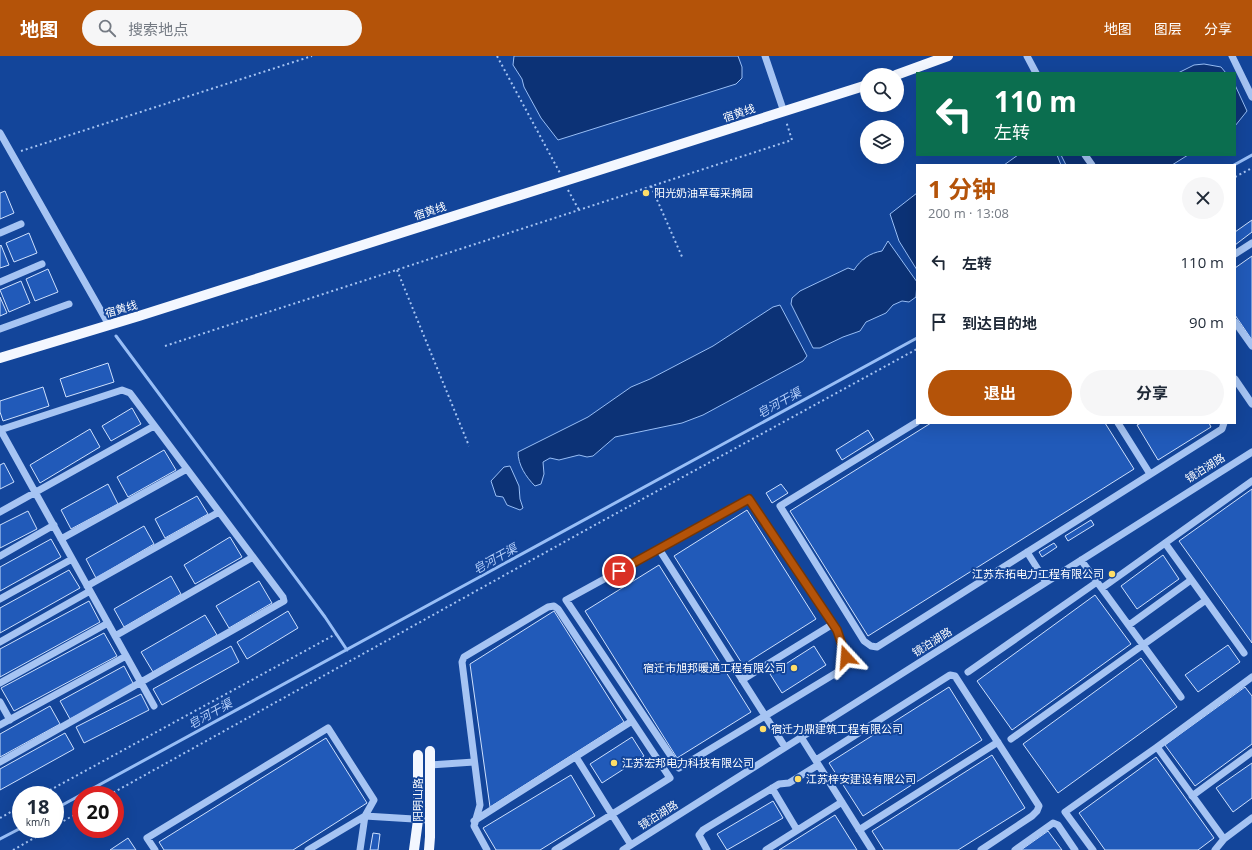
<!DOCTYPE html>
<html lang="zh">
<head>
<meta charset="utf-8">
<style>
  body { margin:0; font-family:"Open Sans","Noto Sans SC",sans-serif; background:#f6f6f7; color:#1f2937; height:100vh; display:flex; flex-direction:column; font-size:15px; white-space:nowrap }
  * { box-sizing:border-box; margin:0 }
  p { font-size:13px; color:#747a83 }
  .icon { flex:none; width:22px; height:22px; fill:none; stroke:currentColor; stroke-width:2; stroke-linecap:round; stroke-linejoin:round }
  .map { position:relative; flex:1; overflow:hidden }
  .details { position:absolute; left:916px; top:108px; width:320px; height:260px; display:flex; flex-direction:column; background:#fff; border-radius:0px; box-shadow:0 4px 16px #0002 }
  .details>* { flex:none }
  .top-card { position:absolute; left:916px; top:16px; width:320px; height:84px; border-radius:0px; box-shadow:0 4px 16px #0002; background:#0b6e4f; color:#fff; overflow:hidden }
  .buttons { position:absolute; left:860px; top:12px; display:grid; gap:8px }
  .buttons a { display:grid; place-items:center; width:44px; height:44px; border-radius:50%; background:#fff; box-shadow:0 4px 16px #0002; font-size:20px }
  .speed { position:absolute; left:12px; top:730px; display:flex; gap:8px; font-size:20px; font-weight:700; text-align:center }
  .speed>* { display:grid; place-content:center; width:52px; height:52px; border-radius:50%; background:#fff; box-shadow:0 4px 16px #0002; line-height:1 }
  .speed small { font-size:10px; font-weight:400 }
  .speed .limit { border:6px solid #d22; background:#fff; color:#111 }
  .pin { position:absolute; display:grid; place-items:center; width:34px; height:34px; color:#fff; margin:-17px; border:2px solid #fff; border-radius:50%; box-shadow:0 1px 4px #0007 }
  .me { position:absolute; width:44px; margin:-22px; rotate:341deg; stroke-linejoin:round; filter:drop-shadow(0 0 3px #0008) }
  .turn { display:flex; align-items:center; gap:14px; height:84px; padding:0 12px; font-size:18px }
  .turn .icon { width:52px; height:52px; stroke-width:2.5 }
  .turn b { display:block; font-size:28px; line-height:34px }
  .round { display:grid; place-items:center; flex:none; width:42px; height:42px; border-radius:21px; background:#f6f6f7 }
  .head { display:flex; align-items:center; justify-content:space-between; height:68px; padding:0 12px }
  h1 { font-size:24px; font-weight:700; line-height:30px; color:#b45309 }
  .cta { display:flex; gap:8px; margin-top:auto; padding:8px 12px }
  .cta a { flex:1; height:46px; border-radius:24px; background:#b45309; color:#fff; font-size:16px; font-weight:700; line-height:46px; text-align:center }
  .cta a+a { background:#f6f6f7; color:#1f2937 }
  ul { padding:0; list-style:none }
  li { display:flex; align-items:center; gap:12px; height:60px; padding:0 12px }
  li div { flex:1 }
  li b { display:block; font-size:15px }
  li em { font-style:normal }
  header { display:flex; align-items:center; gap:24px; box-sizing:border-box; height:56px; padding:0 20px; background:#b45309; color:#fff }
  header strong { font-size:19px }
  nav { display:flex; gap:22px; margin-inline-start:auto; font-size:14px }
  .search { width:280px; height:36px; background:#f6f6f7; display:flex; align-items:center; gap:10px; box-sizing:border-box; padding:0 14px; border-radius:22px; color:#747a83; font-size:15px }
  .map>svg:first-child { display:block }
  .water { fill:#0c3276; stroke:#98bef6 }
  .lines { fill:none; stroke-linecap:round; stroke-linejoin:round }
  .stream { stroke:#98bef6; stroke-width:3 }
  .building { fill:#215ab9; stroke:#cee0fd }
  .path { stroke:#a6c4f3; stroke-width:2; stroke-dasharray:2 3; stroke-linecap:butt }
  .minor { stroke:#a6c4f3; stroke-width:7 }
  .major { stroke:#f3f7ff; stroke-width:10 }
  .route-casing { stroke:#753606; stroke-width:10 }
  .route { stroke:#b45309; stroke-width:7 }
  .poi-dot { fill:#ffde69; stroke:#13459a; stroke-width:1.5 }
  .labels { text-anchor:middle; stroke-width:4; stroke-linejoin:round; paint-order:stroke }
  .street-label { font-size:11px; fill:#fff; stroke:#13459a }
  .poi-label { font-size:11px; fill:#fff; stroke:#13459a; text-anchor:start }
  .water-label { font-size:12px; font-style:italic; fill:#b3cefa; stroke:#13459a }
</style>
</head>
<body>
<header>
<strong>地图</strong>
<div class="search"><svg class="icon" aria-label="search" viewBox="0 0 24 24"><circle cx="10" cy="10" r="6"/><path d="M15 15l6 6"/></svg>搜索地点</div>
<nav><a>地图</a><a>图层</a><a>分享</a></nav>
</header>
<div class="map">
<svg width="1252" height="794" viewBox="0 0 1252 794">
  <rect width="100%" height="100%" fill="#13459a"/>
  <path class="water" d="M514,0h224l4,11v11l-6,6 -178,56 -17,-22 -17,-31 -2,-8 -9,-14z
    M1204,8l17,3 5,6h-48l16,-8z
    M1235,29l12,26 -12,15z
    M1018,99h39l4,10h-57z
    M1061,99h127l-16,10h-106z
    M917,137v77l-18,-29 -9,-27z
    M888,185l29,41 -1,15 -7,5 -7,-1 -9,4 -7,8 -20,9 -6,9 -17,6 -23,11h-7l-22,-44 1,-6 8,-7 48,-23 6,2c7,-11 16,-17 28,-19z
    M780,249l27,51 -4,5 -100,54 -21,8 -67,14 -22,19 -6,1 -8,-2 -20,5 -9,-2 -7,4 1,12 -3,10 -6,2c-9,-9 -17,-21 -17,-34l70,-35 43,-30 19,-8 63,-33 60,-39z
    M510,410l9,20 1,13 3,9 -3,2 -13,-5 -4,-8 -7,-1 -5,-15 13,-14z"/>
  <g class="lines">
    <path class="stream" d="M1234,109l18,-10
      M116,280l209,281 22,33
      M55,753l862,-471
      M0,783l21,-11"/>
  </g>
  <path class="building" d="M5,135l9,22 -14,6v-26z
    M1252,164v12l-17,13v-13z
    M29,177l8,20 -23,9 -8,-19z
    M1,189l8,20 -9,3v-22z
    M1252,200v84l-17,-25v-47z
    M48,213l10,23 -23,9 -9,-22z
    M21,225l9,22 -21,9 -9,-22z
    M0,241l7,16 -7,3z
    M108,307l6,19 -48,15 -6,-18z
    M43,331l6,19 -46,15 -3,-9v-11z
    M132,352l9,16 -30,17 -9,-15z
    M931,367h174l29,46 -266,167 -78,-125z
    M1141,367h68l2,4 -53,33 -21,-35z
    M90,373l10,18 -60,36 -10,-18z
    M868,374l6,10 -32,20 -6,-10z
    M164,394l12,20 -48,27 -11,-20z
    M4,407l10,19 -14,7v-24z
    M108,428l10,20 -47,25 -10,-19z
    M781,428l7,9 -16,10 -6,-10z
    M1252,433v154l-73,-102z
    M197,440l11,18 -43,24 -10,-19z
    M747,454l69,109 -73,46 -69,-109z
    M28,455l9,18 -37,19v-23z
    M1091,464l3,5 -26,16 -3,-5z
    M144,470l10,18 -58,34 -10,-19z
    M230,481l12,20 -47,27 -11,-19z
    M51,483l10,18 -61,34v-24z
    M1054,487l3,4 -15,10 -3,-5z
    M1163,499l16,24 -42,30 -16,-23z
    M659,509l92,147 -74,46 -92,-147z
    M69,514l11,18 -80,45v-25z
    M171,520l10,18 -57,33 -10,-18z
    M259,525l13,22 -43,25 -13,-22z
    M1095,539l36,49 -119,86 -35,-49z
    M89,545l11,21 -100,55v-28z
    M288,555l10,17 -51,31 -10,-17z
    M554,555l70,111 -134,85 -20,-143z
    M205,559l12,20 -64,37 -12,-20z
    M104,577l13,23 -103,55 -13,-23z
    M1228,589l12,17 -42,30 -13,-17z
    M231,590l8,16 -77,43 -9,-16z
    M814,590l12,19 -44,28 -12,-19z
    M1141,602l36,49 -119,86 -35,-49z
    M124,610l10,19 -64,34 -10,-18z
    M949,631l33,53 -119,76 -34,-53z
    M1245,631l7,9v48l-57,42 -30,-41z
    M141,638l8,16 -65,33 -8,-16z
    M50,650l10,18 -60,33v-23z
    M65,677l9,16 -74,41v-21z
    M632,681l12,19 -42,27 -12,-19z
    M326,682l41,65 -74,47h-129l-5,-8z
    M992,699l33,53 -67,42h-74l-12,-19z
    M1156,701l58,81 -16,12h-93l-26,-37z
    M1252,707v35l-19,14 -17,-24z
    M571,719l24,41 -55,34h-44l-13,-22z
    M773,745l10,17 -56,32 -10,-16z
    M835,759l22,35h-78z
    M1048,775l14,19h-41z
    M373,777l7,1 -2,16h-8z
    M128,782l8,12h-26z"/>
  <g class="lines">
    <path class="path" d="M497,0l63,117
      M21,95l291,-95
      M1235,121l17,-9
      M651,130l32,73
      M568,134l11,20
      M397,214l72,176
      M165,290l627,-206 -6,-19
      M41,739l295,-161
      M109,739l475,-264 333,-182
      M0,762l21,-12
      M55,770l26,-15
      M13,794l37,-21"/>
    <path class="minor" d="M765,0l19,56
      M1027,0l9,17
      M1232,0l20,41
      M0,77l109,192
      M1085,99l7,10
      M0,177l21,-9
      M1235,198l17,-11
      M0,226l42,-18
      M1235,266l17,24
      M0,273l69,-25
      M1235,323l17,25
      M917,366l-137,84 84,135 7,5 6,1 345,-218 2,-6
      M1118,367l32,51
      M0,373l154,277
      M0,374l122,-40 8,3 153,204 1,4 -284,161
      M0,456l154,-86
      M61,483l126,-70
      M1165,487l79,110
      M659,493l90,-50 88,131 9,27v7l-5,6 -162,98 -113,-168 93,-51 126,198
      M1027,496l19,30
      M0,500l54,-31
      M1081,504l100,137
      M87,530l132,-74
      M1102,532l150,-107
      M0,543l72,-40
      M1129,569l62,-45
      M115,580l138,-79
      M0,586l90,-51
      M968,616l129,-90
      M742,624l91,-56
      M0,627l108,-60
      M0,646l10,18
      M0,669l126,-69
      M801,681l71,113
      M1011,683l195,-139
      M576,701l55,88
      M816,704l134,-85 5,1 84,130 -2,5 -5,5 -51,34
      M430,709l44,-3
      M772,732l25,42
      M1192,740l60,-44
      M474,765l158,-100
      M859,774l139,-88
      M1224,783l-67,-92 95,-70
      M155,794l-8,-12 181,-110 46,72 -9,16 -5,34
      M308,794l57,-34 65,4
      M487,794l-13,-24 6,-21 -18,-143 2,-5 84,-50 6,-1 4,3 112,169 -115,72
      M623,794l629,-398
      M707,794l-8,-15 4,-5 76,-46 10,-1 29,-18
      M766,794l76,-48
      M1015,794l38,-27 5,2 17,25
      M1093,794l-28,-38 92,-65
      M1215,794l9,-11 28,-21"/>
    <path class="major" d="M896,19l52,-19
      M0,302l139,-42 728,-231
      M414,794l4,-30v-65
      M429,794l1,-13v-86"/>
  </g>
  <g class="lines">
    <defs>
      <path id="route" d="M619,515l130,-72 88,131 9,27"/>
    </defs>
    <use href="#route" class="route-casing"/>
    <use href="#route" class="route"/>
  </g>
  <g class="poi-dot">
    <circle cx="646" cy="137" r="4"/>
    <circle cx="1112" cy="518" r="4"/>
    <circle cx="794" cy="612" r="4"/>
    <circle cx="763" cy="673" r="4"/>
    <circle cx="614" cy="707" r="4"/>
    <circle cx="798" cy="723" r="4"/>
  </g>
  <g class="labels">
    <g class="street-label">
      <text transform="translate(739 57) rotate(-18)" y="4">宿黄线</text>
      <text transform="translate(430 155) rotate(-18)" y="4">宿黄线</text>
      <text transform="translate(121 253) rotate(-16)" y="4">宿黄线</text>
      <text transform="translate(1205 412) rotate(-32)" y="4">镜泊湖路</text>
      <text transform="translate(932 586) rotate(-32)" y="4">镜泊湖路</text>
      <text transform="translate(418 744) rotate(-90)" y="4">阳明山路</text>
      <text transform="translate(658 759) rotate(-32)" y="4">镜泊湖路</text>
    </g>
    <g class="poi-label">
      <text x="654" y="141">阳光奶油草莓采摘园</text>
      <text x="1104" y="522" text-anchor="end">江苏东拓电力工程有限公司</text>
      <text x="786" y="616" text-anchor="end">宿迁市旭邦暖通工程有限公司</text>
      <text x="771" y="677">宿迁力鼎建筑工程有限公司</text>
      <text x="622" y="711">江苏宏邦电力科技有限公司</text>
      <text x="806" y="727">江苏梓安建设有限公司</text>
    </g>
    <g class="water-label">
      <text transform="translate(779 347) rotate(-29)" y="4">皂河干渠</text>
      <text transform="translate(495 503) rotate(-29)" y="4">皂河干渠</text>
      <text transform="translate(210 658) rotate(-29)" y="4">皂河干渠</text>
    </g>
  </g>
</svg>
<div class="buttons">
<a><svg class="icon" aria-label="search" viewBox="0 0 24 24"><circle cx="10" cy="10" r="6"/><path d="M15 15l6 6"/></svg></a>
<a><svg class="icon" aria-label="layers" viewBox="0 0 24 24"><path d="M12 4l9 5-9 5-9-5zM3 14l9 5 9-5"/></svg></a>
</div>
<div class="speed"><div>18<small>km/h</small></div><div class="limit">20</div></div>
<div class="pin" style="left:619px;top:515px;background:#d93025"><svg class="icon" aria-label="arrive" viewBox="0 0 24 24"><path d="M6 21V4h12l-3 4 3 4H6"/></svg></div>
<svg class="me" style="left:846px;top:601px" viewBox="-20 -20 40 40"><path d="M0-17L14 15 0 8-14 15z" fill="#b45309" stroke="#fff" stroke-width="4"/></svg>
<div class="top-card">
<div class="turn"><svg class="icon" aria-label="left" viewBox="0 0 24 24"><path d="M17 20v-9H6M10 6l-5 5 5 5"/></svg><div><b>110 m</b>左转</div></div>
</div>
<section class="details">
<div class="head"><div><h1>1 分钟</h1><p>200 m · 13:08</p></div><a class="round"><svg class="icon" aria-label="close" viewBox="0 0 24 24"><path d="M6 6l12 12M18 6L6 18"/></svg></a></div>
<ul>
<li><svg class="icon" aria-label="left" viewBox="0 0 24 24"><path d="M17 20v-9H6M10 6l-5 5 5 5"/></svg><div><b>左转</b></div><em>110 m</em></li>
<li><svg class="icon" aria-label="arrive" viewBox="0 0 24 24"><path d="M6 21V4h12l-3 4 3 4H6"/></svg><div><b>到达目的地</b></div><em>90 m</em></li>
</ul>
<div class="cta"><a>退出</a><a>分享</a></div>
</section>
</div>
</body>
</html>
